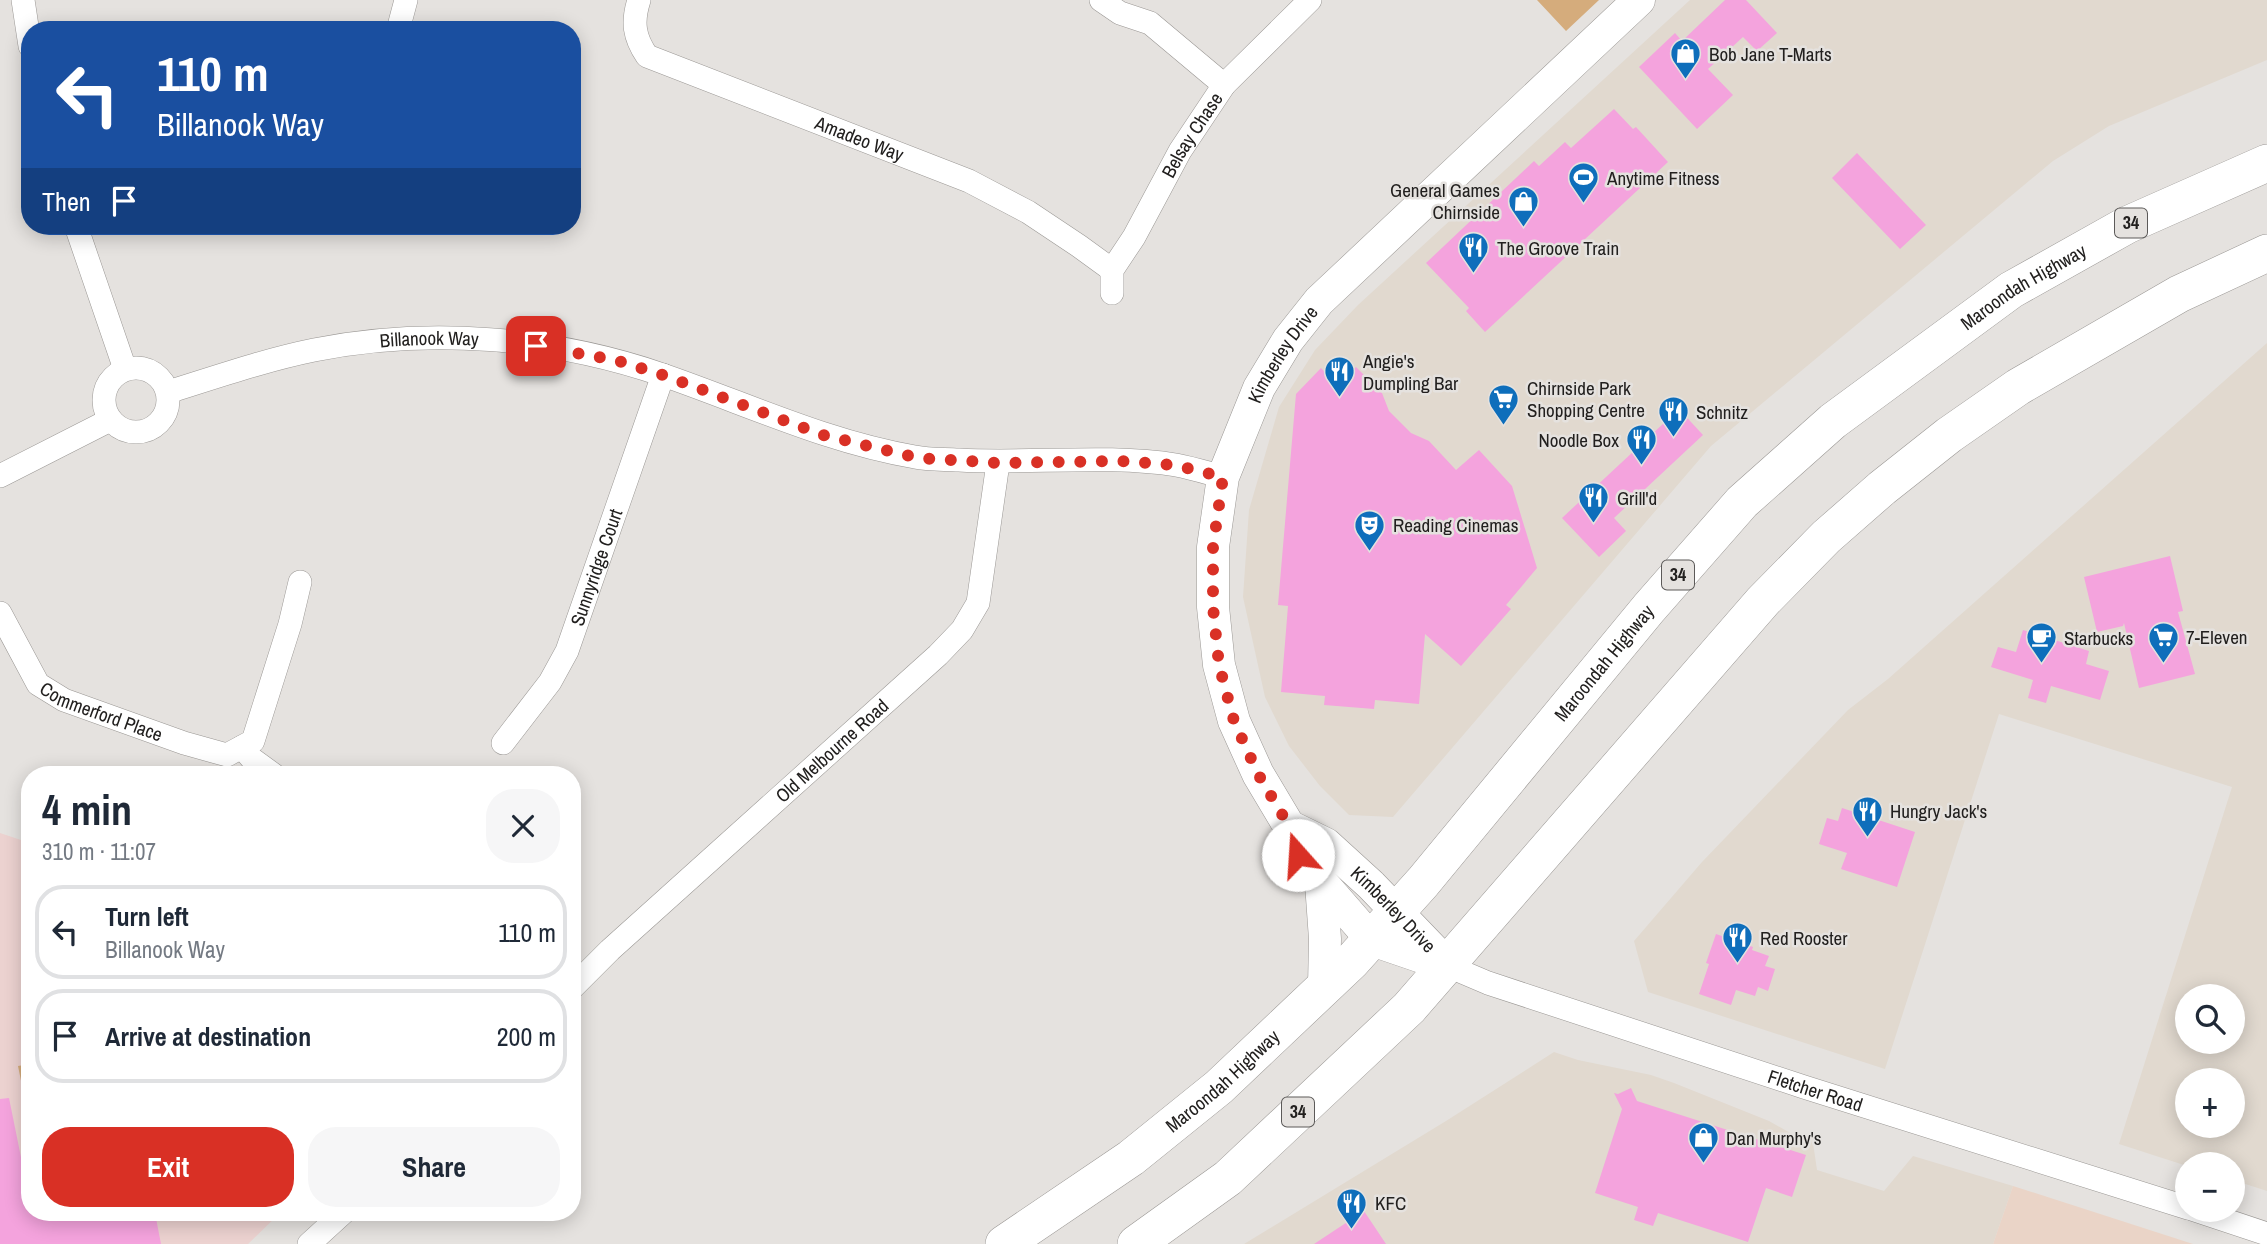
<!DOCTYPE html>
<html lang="en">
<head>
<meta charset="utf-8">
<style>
  body { margin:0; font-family:"Archivo Narrow",sans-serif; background:#f6f6f7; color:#1f2937; height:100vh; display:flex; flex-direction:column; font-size:26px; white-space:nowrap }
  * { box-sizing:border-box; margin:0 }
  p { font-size:23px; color:#747a83 }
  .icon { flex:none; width:38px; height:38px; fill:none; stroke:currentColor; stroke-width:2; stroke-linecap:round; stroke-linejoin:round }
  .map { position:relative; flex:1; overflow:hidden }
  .panel { position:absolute; left:21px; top:766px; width:560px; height:455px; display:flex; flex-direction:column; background:#fff; border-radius:28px; box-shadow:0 4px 18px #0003 }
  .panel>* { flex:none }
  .hud { position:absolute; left:21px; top:21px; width:560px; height:214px; border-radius:28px; box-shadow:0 4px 18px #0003; background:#1a4fa0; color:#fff; overflow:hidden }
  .fabs { position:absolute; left:2175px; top:984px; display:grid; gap:14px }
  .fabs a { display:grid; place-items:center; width:70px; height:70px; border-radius:50%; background:#fff; box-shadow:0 4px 18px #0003; font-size:35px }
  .pin { position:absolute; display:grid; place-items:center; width:60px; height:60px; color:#fff; margin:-30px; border-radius:14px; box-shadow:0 4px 10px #0006 }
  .me { position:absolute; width:77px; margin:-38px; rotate:341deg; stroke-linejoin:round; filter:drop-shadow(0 0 5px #0008) }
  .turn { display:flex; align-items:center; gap:24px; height:147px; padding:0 21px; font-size:32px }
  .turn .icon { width:91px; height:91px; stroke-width:2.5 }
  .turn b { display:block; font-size:49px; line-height:60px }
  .then { display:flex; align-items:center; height:66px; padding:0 21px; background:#0003; gap:14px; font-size:26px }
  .round { display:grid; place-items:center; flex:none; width:74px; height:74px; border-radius:28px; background:#f6f6f7 }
  .head { display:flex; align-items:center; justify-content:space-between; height:119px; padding:0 21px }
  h1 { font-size:42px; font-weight:700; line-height:52px }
  .action { display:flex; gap:14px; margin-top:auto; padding:14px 21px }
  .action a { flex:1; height:80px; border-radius:28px; background:#d93025; color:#fff; font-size:28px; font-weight:700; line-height:80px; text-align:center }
  .action a+a { background:#f6f6f7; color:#1f2937 }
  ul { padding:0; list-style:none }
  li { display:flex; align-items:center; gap:21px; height:94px; margin:0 14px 10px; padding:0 7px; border:4px solid #e0e1e3; border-radius:28px }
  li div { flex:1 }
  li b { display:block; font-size:26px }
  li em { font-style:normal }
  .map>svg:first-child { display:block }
  .built { fill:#e1d9cf; fill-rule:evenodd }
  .industrial { fill:#ead4c7 }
  .education { fill:#ecd2d0 }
  .green { fill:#d5ac7c }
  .building { fill:#f4a3dd }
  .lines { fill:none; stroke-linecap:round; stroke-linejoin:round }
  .minor-casing { stroke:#9a9794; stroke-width:24 }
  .secondary-casing { stroke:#9a9794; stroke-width:33 }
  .trunk-casing { stroke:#9a9794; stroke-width:38 }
  .minor { stroke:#fff; stroke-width:23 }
  .secondary { stroke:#fff; stroke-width:32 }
  .trunk { stroke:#fff; stroke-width:37 }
  .route { stroke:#d93025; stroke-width:12; stroke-dasharray:0 21.6 }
  .labels { text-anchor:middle; stroke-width:5; stroke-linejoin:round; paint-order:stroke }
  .shield { fill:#e5e2df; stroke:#5c5a59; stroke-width:2 }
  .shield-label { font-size:18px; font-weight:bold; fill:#22201f }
  .poi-label { font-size:19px; fill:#22201f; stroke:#e5e2df; text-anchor:start }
  .street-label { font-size:19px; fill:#22201f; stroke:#e5e2df }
</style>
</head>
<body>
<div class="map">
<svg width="2267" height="1244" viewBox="0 0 2267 1244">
  <rect width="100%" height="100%" fill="#e5e2df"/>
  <path class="built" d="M1690,0h577v60l-158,66 -56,35 -342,285 -318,371 -44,-2 -29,-29 -31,-40 -24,-49 -22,-100 6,-87 30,-103 36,-57 43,-45z
    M2267,343v848l-34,-11v-16h-45l-1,2 -68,-22 113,-357 -233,-73 -114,355 -237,-77 -14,-51 68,-79 146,-152 40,-31zM2188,996h45v45h-45zM2188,1080h45v45h-45z
    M1554,1052l24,8 73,15 23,8 95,38 30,17 13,-2 5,34 67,21 29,-35 100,30 -20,58h-749l202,-123z"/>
  <path class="industrial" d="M2013,1186l180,58h-200z"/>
  <path class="education" d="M0,833l30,10v370h250l-32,31h-248z"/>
  <path class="green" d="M1537,0h62l-33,31z
    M30,1064v61l-12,-59z"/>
  <path class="building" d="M1725,0h21l31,33 -20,18 -14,-14 -35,32 25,26 -36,34 -58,-62 36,-34 7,8z
    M1614,109l19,20 3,-2 32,35 -183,170 -19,-21 3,-3 -43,-45 108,-102 5,5 26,-24 6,6z
    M1857,153l69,72 -26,24 -68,-71z
    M1356,367l26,26 7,18 22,22 18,8 27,29 23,-20 33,36 25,82 -31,37 5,4 -50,57 -36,-32 -6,70 -44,-4 -1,9 -50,-4 1,-9 -44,-4 7,-86 -10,-1 18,-211 25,-26 16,17z
    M1679,409l24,26 -89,83 12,13 -27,26 -37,-39z
    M2170,556l13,55 -5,1 17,62 -56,14 -15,-65 -1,3 -26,6 -13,-55z
    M2023,630l66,21 -3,13 23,7 -9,29 -49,-14 -5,17 -18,-5 5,-18 -42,-13 7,-20 18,5z
    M1842,808l73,24 -18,55 -56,-18 6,-16 -28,-9 8,-26 11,3z
    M1716,934l37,13 -1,3 17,6 -4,10 10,3 -7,22 -10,-4 -3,9 -19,-6 -5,15 -32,-11 10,-30 -3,-1z
    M1631,1088l6,13 169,54 -14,42 -26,-9 -18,54 -90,-29 -5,13 -19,-6 4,-13 -43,-14 27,-84 -8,-16 4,1z
    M9,1098l17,84 4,-1v32h125l6,31h-161v-145z
    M1364,1211l22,33h-72z"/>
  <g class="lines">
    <defs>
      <g id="minor">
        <path d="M23,0l7,46"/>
        <path id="s1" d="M639,0c-7,22 -5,37 8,56l322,125 59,31 51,34 33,24"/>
        <path d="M1101,0l19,13 30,10 74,62"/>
        <path d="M398,30l8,-30"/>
        <path d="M76,226l49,143"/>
        <path id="s2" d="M1112,293v-23l22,-33 46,-86 44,-66 86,-85"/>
        <circle cx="136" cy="400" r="32"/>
        <path id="s3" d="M168,392c48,-15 97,-32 146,-42 114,-23 239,-13 349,25 84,29 164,67 252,82 14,3 29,2 44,3 70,4 149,-6 217,5 16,3 32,8 47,12"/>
        <path d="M0,476l110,-56"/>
        <path id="s4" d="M0,613l38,71 26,16 120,43 43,12 26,-14 37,-117 10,-42"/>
        <path id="s5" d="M503,743l47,-61 17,-31 96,-276"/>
        <path d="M242,747l10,12 22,16"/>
        <path id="s6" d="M1448,966l40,17 316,104 384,121"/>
        <path id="s7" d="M572,988l38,-38 328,-295 24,-25 16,-27 20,-140"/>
        <path d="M2192,1209l75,25"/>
        <path d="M309,1244l34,-31"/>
      </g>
      <g id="secondary">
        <path id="s8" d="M1289,826l37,18 45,41 74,77"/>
        <path d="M1321,883l4,56 -1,48"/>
        <path id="s9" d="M1448,966l-76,-26 -74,-85 -9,-29 -31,-52 -24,-53 -15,-56 -6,-58v-60l10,-70 36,-89 29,-48 31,-39 320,-301"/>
      </g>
      <g id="trunk">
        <path id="s10" d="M1004,1244l127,-86 88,-71 132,-125 72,-80 226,-274 93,-106 91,-81 178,-131 116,-65 140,-62"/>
        <path d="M1136,1244l92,-66 181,-170 354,-407 63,-64 56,-49 67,-53 69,-48 161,-93 88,-41"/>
      </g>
    </defs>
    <use href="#minor" class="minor-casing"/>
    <use href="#secondary" class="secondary-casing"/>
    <use href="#trunk" class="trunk-casing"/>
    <use href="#minor" class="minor"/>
    <use href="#secondary" class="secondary"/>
    <use href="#trunk" class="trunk"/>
  </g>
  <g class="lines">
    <path class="route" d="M536,346l79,14 48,15 160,60 95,23 81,5 120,-2 56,4 48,12 -10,70v60l6,58 15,56 24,53 31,52 9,29"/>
  </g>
  <defs>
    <symbol id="shop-pin" viewBox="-11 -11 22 30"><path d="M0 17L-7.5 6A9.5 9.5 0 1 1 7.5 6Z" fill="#0e6ebb" stroke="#e5e2df"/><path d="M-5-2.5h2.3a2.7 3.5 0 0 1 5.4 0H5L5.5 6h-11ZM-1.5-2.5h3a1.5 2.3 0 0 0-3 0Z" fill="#fff"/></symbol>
    <symbol id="stadium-pin" viewBox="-11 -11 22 30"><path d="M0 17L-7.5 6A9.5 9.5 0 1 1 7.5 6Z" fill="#0e6ebb" stroke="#e5e2df"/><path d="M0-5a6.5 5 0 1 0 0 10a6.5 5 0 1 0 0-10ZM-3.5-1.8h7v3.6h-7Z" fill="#fff"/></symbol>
    <symbol id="restaurant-pin" viewBox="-11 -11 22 30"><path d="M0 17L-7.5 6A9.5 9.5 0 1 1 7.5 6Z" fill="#0e6ebb" stroke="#e5e2df"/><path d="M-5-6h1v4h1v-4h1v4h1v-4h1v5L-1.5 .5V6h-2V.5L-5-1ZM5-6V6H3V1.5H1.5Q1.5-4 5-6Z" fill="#fff"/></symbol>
    <symbol id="supermarket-pin" viewBox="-11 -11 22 30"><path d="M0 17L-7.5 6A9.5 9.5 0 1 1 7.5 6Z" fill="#0e6ebb" stroke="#e5e2df"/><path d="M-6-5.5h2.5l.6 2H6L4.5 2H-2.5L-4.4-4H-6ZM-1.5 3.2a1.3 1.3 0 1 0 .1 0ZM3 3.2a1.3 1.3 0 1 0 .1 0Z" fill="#fff"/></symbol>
    <symbol id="theatre-pin" viewBox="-11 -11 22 30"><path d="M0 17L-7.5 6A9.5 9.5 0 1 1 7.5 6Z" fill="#0e6ebb" stroke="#e5e2df"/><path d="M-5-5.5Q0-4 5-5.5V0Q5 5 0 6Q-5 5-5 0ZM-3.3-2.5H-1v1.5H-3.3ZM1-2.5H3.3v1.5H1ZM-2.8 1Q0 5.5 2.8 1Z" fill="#fff"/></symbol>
    <symbol id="cafe-pin" viewBox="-11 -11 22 30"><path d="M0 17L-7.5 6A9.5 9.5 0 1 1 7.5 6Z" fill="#0e6ebb" stroke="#e5e2df"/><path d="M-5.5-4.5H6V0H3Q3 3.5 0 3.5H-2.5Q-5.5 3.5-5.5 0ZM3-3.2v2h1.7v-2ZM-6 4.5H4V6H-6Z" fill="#fff"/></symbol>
  </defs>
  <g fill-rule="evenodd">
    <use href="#shop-pin" x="1668" y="36" width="35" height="47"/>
    <use href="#stadium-pin" x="1566" y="160" width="35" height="47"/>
    <use href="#shop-pin" x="1506" y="184" width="35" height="47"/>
    <use href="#restaurant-pin" x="1456" y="230" width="35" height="47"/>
    <use href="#restaurant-pin" x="1322" y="354" width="35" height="47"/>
    <use href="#supermarket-pin" x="1486" y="382" width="35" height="47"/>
    <use href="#restaurant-pin" x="1656" y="394" width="35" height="47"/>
    <use href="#restaurant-pin" x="1624" y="422" width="35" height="47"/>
    <use href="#restaurant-pin" x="1576" y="480" width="35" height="47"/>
    <use href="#theatre-pin" x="1352" y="508" width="35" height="47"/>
    <use href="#supermarket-pin" x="2146" y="620" width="35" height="47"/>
    <use href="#cafe-pin" x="2024" y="620" width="35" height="47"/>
    <use href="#restaurant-pin" x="1850" y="794" width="35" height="47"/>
    <use href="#restaurant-pin" x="1720" y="920" width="35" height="47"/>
    <use href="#shop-pin" x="1686" y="1120" width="35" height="47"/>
    <use href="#restaurant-pin" x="1334" y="1186" width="35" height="47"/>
  </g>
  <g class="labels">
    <g class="shield">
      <rect x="2115" y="208.5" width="32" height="29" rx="5"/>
      <rect x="1662" y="560.5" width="32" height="29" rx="5"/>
      <rect x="1282" y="1097.5" width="32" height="29" rx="5"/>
    </g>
    <g class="shield-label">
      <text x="2131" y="229">34</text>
      <text x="1678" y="581">34</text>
      <text x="1298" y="1118">34</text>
    </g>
    <g class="poi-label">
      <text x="1709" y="61">Bob Jane T-Marts</text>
      <text x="1607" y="185">Anytime Fitness</text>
      <text x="1500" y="197" text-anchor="end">General Games<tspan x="1500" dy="22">Chirnside</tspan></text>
      <text x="1497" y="255">The Groove Train</text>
      <text x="1363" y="368">Angie's<tspan x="1363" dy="22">Dumpling Bar</tspan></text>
      <text x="1527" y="395">Chirnside Park<tspan x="1527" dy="22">Shopping Centre</tspan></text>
      <text x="1696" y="419">Schnitz</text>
      <text x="1619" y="447" text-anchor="end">Noodle Box</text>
      <text x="1617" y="505">Grill'd</text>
      <text x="1393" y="532">Reading Cinemas</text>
      <text x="2186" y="644">7-Eleven</text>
      <text x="2064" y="645">Starbucks</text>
      <text x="1890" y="818">Hungry Jack's</text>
      <text x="1760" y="945">Red Rooster</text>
      <text x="1726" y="1145">Dan Murphy's</text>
      <text x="1375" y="1210">KFC</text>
    </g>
    <g class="street-label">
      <text dy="7" stroke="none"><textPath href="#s2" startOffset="180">Belsay Chase</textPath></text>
      <text dy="7" stroke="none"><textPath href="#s1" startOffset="287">Amadeo Way</textPath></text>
      <text dy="7" stroke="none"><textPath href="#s10" startOffset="1407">Maroondah Highway</textPath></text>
      <text dy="7" stroke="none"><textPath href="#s3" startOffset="268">Billanook Way</textPath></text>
      <text dy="7" stroke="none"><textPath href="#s9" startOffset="726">Kimberley Drive</textPath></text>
      <text dy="7" stroke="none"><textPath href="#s5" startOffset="201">Sunnyridge Court</textPath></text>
      <text dy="7" stroke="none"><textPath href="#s10" startOffset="840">Maroondah Highway</textPath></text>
      <text dy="7" stroke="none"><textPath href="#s4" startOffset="150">Commerford Place</textPath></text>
      <text dy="7" stroke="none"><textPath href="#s7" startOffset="352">Old Melbourne Road</textPath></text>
      <text dy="7" stroke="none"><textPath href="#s8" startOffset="135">Kimberley Drive</textPath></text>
      <text dy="7" stroke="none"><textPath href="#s10" startOffset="273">Maroondah Highway</textPath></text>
      <text dy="7" stroke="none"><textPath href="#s6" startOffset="388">Fletcher Road</textPath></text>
    </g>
  </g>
</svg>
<div class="fabs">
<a><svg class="icon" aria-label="search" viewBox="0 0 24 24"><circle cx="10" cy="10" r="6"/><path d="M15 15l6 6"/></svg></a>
<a>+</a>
<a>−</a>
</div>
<div class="pin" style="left:536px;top:346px;background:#d93025"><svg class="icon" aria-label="arrive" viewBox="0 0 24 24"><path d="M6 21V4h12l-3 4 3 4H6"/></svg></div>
<svg class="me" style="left:1298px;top:855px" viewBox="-20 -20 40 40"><circle r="19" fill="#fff"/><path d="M0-13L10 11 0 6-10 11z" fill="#d93025"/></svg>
<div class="hud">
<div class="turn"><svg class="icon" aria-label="left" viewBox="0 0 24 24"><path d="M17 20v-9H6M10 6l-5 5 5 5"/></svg><div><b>110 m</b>Billanook Way</div></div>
<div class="then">Then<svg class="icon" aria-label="arrive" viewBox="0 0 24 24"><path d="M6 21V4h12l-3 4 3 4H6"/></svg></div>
</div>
<section class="panel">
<div class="head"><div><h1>4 min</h1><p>310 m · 11:07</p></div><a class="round"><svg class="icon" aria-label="close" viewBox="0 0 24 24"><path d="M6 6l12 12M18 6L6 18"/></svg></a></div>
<ul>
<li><svg class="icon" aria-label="left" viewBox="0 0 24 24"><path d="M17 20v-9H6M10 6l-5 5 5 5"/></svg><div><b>Turn left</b><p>Billanook Way</p></div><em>110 m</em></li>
<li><svg class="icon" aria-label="arrive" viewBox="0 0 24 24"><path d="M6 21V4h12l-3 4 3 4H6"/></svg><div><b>Arrive at destination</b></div><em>200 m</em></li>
</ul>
<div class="action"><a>Exit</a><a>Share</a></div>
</section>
</div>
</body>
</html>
